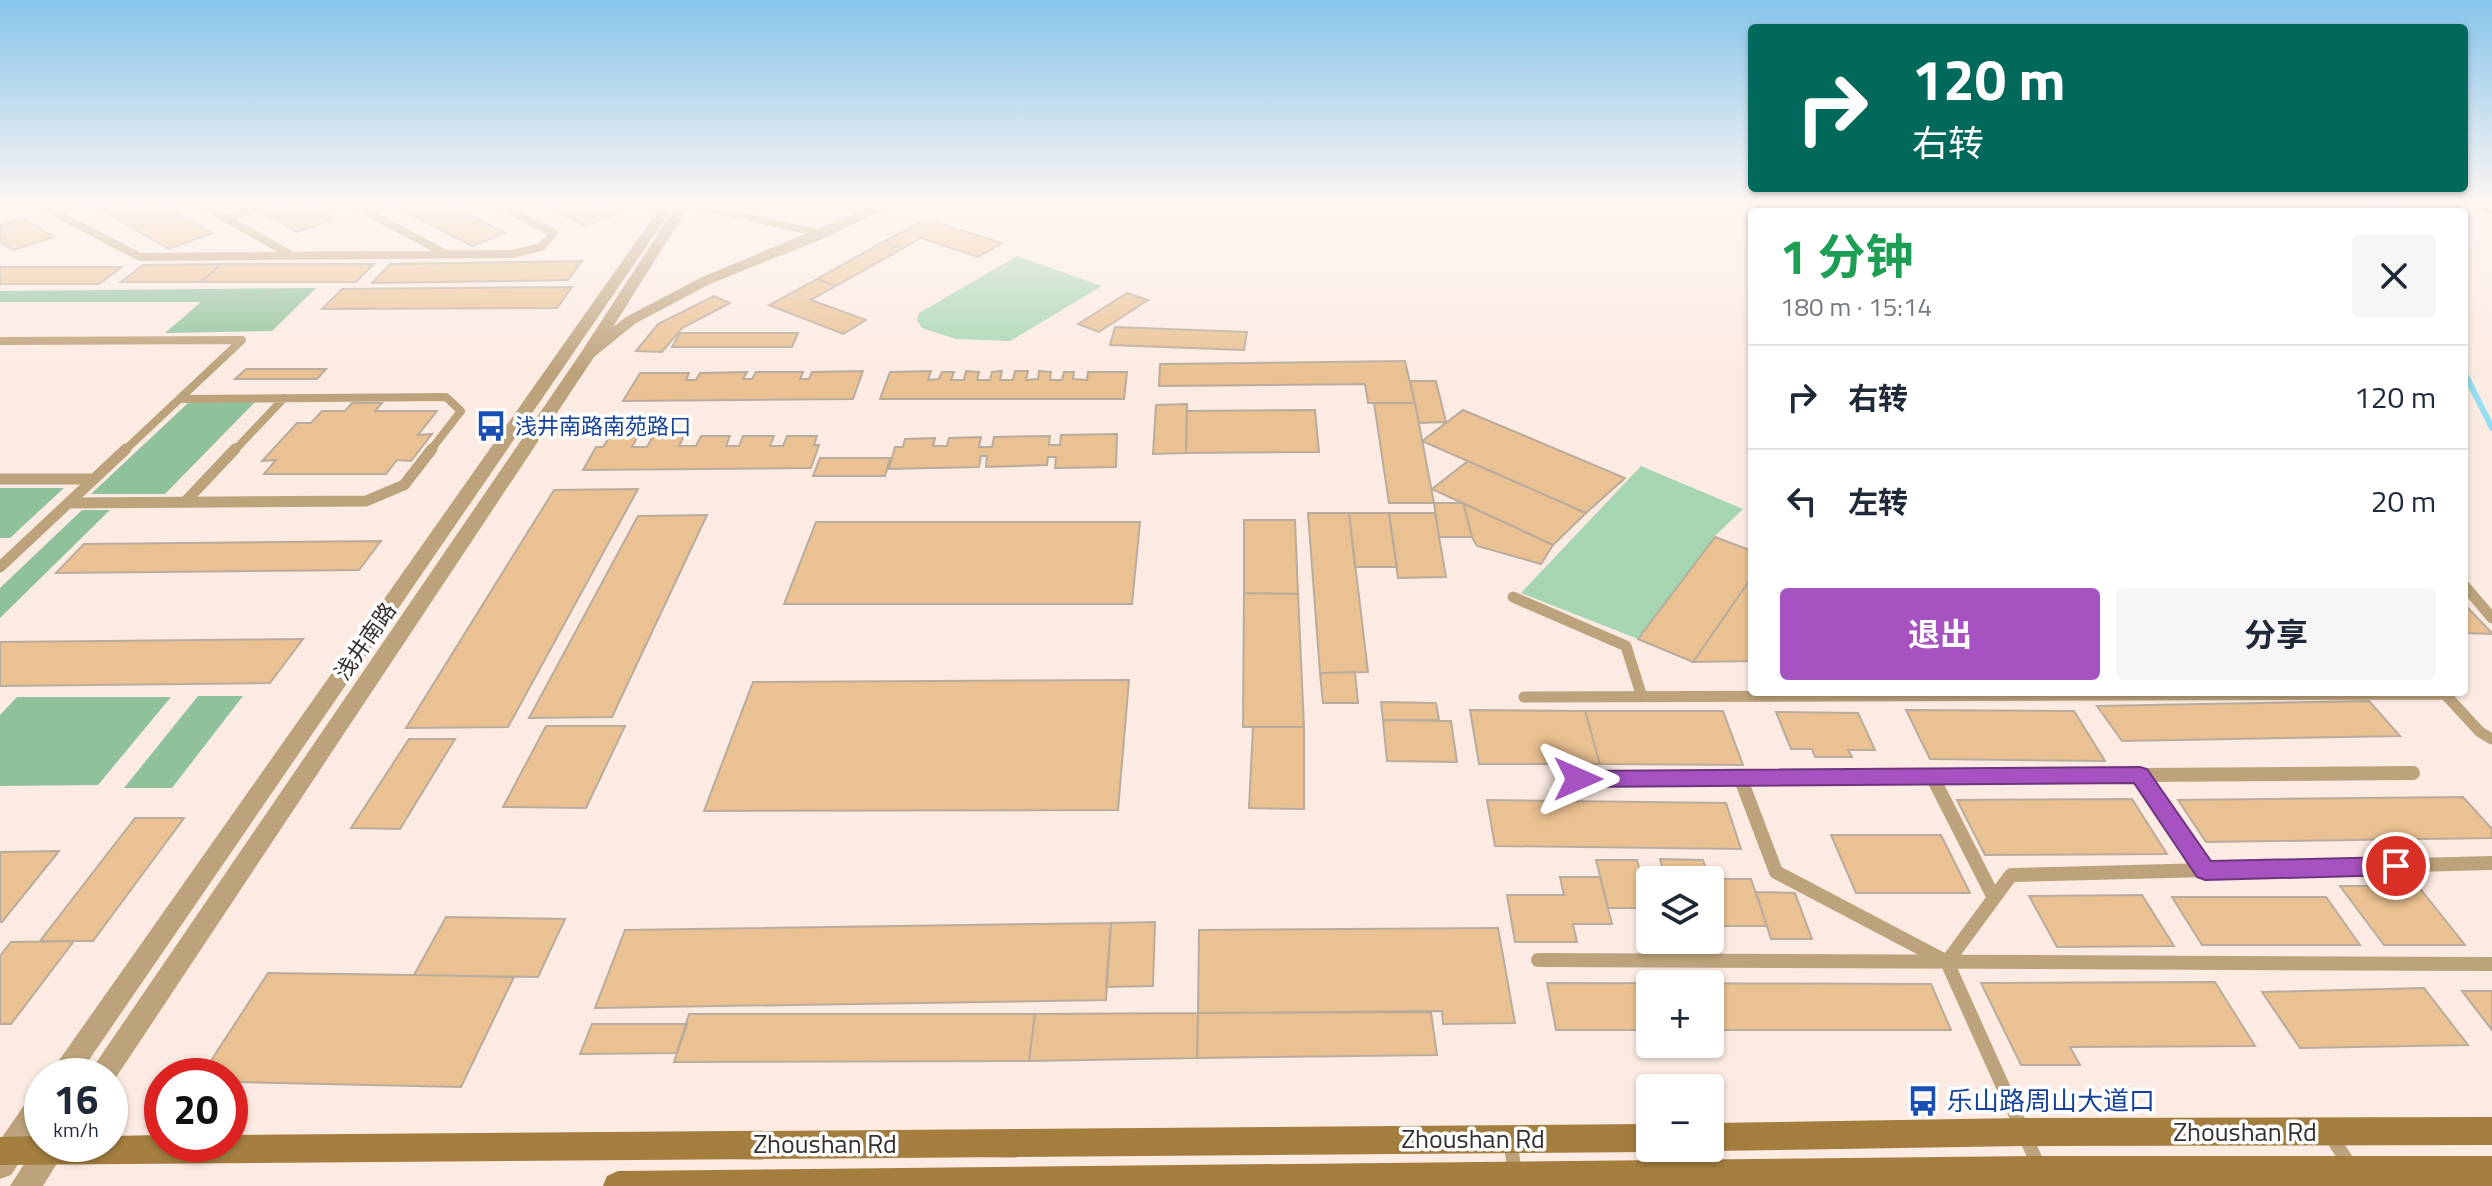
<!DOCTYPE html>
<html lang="zh">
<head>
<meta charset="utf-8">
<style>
  body { margin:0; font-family:"Titillium Web","Noto Sans SC",sans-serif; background:#f6f6f7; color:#1f2937; height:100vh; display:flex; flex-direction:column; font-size:30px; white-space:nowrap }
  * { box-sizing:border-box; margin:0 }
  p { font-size:26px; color:#747a83 }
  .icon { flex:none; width:44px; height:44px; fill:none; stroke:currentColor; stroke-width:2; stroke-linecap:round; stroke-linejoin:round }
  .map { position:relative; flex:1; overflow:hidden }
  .drawer { position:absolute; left:1748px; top:208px; width:720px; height:488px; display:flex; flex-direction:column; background:#fff; border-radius:8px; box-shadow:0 2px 6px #0004 }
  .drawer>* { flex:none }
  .guide { position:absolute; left:1748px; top:24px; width:720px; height:168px; border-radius:8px; box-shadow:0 2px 6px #0004; background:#00695c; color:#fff; overflow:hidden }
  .controls { position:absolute; left:1636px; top:866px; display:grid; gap:16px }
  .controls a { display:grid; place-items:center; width:88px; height:88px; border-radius:8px; background:#fff; box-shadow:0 2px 6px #0004; font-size:40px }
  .speed { position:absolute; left:24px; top:1058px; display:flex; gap:16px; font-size:40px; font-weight:700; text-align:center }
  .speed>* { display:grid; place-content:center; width:104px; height:104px; border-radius:50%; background:#fff; box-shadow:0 2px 6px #0004; line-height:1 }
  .speed small { font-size:20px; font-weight:400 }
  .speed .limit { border:12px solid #d22; background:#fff; color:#111 }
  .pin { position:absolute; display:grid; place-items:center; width:68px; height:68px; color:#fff; margin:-34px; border:4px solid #fff; border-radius:50%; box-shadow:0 2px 8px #0007 }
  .me { position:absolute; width:88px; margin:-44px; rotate:90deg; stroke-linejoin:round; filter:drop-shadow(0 0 6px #0008) }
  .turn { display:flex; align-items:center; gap:28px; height:168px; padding:0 32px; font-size:36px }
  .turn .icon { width:104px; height:104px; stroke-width:2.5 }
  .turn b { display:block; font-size:56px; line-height:68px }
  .round { display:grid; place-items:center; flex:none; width:84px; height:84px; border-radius:8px; background:#f6f6f7 }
  .overview { display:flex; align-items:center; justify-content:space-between; height:136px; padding:0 32px }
  h1 { font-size:48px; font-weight:700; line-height:60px; color:#1e9e55 }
  .cta { display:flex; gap:16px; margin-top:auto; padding:16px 32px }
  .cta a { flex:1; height:92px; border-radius:8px; background:#a652c1; color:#fff; font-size:32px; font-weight:700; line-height:92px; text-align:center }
  .cta a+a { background:#f6f6f7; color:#1f2937 }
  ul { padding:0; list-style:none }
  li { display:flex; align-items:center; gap:24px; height:104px; padding:0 32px; border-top:2px solid #e0e1e3 }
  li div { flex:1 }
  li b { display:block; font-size:30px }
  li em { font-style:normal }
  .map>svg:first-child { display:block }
  .green { fill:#a6d5b1 }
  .forest { fill:#8fc29b }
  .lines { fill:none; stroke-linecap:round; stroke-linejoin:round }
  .stream { stroke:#95def0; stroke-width:6 }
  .building { fill:#e9c192; stroke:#baac9c; stroke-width:2 }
  .service-far2 { stroke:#bda37c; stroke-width:8 }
  .service-far1 { stroke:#bda37c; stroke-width:11 }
  .service { stroke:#bda37c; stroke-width:14 }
  .minor { fill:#bda37c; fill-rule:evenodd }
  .tertiary { fill:#bda37c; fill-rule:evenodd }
  .secondary { fill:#a37e3f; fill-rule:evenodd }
  .route { fill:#a652c1; stroke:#6c357d; stroke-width:2 }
  .labels { text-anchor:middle; stroke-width:7; stroke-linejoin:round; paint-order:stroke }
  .transit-label { font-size:22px; fill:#164399; stroke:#fff; text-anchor:start }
  .street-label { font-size:22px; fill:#372f2b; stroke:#fff }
  .near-transit-label { font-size:26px; fill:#164399; stroke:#fff; text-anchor:start }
  .near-street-label { font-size:26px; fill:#372f2b; stroke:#fff }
</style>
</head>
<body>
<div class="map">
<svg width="2492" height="1186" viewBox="0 0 2492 1186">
  <rect width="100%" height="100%" fill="#fcebe2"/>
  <path class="green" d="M1017,256l85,30 -92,55 -54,-2 -34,-11 -5,-7 2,-8z
    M1641,466l102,43 -29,28 -76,102 -117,-46z"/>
  <path class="forest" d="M316,288l-44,43 -107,2 36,-31h-201v-11z
    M255,402l-90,92h-74l97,-91z
    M0,488h64l-54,50h-10z
    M82,510h28l-110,108v-30z
    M198,696h45l-71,92h-48z
    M17,697h154l-73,88 -98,1v-71z"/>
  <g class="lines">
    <path class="stream" d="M2381,206l3,6
      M2464,372l28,56"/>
  </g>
  <path class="building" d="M94,206h46l-29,10z
    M140,206h24l49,27 -44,16 -58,-33z
    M278,206h34l23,13 -38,13 -35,-20z
    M394,206h57l54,27 -33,13z
    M546,206h57l15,7 -32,13z
    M23,218l31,19 -41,13 -13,-8v-17z
    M934,222l68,21 -24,14 -57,-19 -19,11 -19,-7 35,-19z
    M883,242l19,7 -66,37 -19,-7z
    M582,261l-14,19 -196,3 18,-19z
    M221,264h153l-18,18h-155z
    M221,264l-20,18h-80l22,-17z
    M0,267h122l-23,17h-99z
    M817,279l19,7 -25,14 55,20 -23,14 -74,-29z
    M572,287l-15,21 -235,1 20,-20z
    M1127,293l21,7 -49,32 -21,-8z
    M714,296l16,7 -48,25 -20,24 -26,-1 22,-27z
    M1115,327l132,5 -3,18 -134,-5z
    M680,333h118l-6,14h-120z
    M1405,361l10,42h-47l-3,-19 -206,2 1,-22z
    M246,369h80l-9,10h-82z
    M863,371l-10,28 -230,2 17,-28h49l-3,7h10l4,-7 47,-1 -4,7h9l4,-7h47l-3,7h9l3,-7z
    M931,371l-3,9 11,-1 3,-7h12l-3,8h13l2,-9 13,1 -2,8h13l2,-8 10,-1 -2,9h13l2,-9h13l-2,9 12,-1 1,-8 12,1 -1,8h12l2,-8h10l-1,7 14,1 1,-8h39l-3,27h-244l10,-27z
    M1410,381h26l10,41 -27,1z
    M352,403h30l-7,8h62l-19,24 14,-1 -21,27 -14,-1 -11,14h-122l12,-14 -14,1 35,-38h14l11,-12h23z
    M1374,403h41l19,100h-45z
    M1187,404l-1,49 -33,1 3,-49z
    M1315,410l4,42 -133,1 1,-42z
    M1463,410l162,68 -39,35 -164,-72z
    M1117,434l-1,33 -61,1 1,-11h-8l-1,8 -61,2 1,-11h-6l-2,11 -90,2 6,-22h8l2,-8 30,-1 -2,8h14l2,-8 32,-1 -2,10h13l2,-10 56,-1 -1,9h11l1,-10z
    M610,436h28l-6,11h15l6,-11h31l-5,10h17l5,-10h29l-4,10h13l4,-10h31l-4,10h13l4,-10h30l-3,9h5l-8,23 -228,2 13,-23h7z
    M820,458h70l-5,18h-72z
    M1468,461l118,52 -33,32 -121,-56z
    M638,489l-130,238 -102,1 148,-238z
    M1434,503h29l9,34h-33z
    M1463,503l90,42 -12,19 -64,-18 -5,-9z
    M1308,513h41l19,159 -48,1z
    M1349,513h40l8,54h-42z
    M1389,513h46l11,64 -48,1z
    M707,515l-95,202 -83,1 109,-202z
    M1244,520h51l3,74 -54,-1z
    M816,522h324l-8,82h-348z
    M1715,537l37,14v26l-59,85 -55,-23z
    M381,541l-22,29 -303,3 28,-29z
    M1752,577v84l-59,1z
    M1244,593l54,1 6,133h-61z
    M2464,604l28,29v1l-28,-1z
    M303,639l-33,44 -270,3v-44z
    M1355,672l3,31h-35l-3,-30z
    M1129,680l-11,130 -414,1 49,-129z
    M2369,701l31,35 -278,5 -25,-35z
    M1381,702l55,1 3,17h-56z
    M1470,710l115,1 15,53h-121z
    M1906,710l168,1 31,50 -175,-2z
    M1585,711h138l20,54 -143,-1z
    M1776,712l82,1 17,37h-27l4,7h-37l-3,-8h-21z
    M1383,720l68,1 6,41 -70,-1z
    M546,726h79l-39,82 -83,-1z
    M1253,727h51v82l-55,-1z
    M409,739h46l-55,90 -49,-1z
    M2463,797l29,32v9l-286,4 -28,-42z
    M2132,799l35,55 -182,1 -28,-55z
    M1487,800l239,3 15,46 -246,-3z
    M135,818h49l-91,123h-53z
    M1831,835h110l29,58h-114z
    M59,851l-57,71h-2v-70z
    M1660,859l43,1 6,20h-43z
    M1596,860h41l13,48h-42z
    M1560,877h40l12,47h-39l4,18h-62l-8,-47h57z
    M1708,879h43l16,47h-44z
    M2340,886h78l47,59h-81z
    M1756,892l39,1 17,46h-41z
    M2142,895l32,51 -117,1 -28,-51z
    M2172,897h154l34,48h-158z
    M446,917l119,2 -27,58 -124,-2z
    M1155,922l-2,64 -47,1 5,-64z
    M1111,923l-5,77 -511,8 30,-78z
    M1498,928l17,95 -72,1 -1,-13 -244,2 1,-83z
    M74,941l-63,83h-11v-68l11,-14z
    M268,973l146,2 100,2 -53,110 -231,-5v-6h-29z
    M2215,982l40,64 -185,1 10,18h-59l-40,-82z
    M1547,983l384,1 20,46h-241v-46h-60v46h-94z
    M2424,988l44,57 -168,3 -38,-56z
    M2462,991h30v39z
    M1431,1012l6,43 -240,3 1,-45z
    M1198,1013l-1,45 -168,3 6,-47z
    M689,1014h346l-6,47 -355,1z
    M592,1024h95l-10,29 -97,1z"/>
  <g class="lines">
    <path class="service-far2" d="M50,206l-4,2 94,49 371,-3 30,-7 13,-14 -54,-27
      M204,206l87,49
      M356,206l88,47
      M2297,206l2,6
      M2485,209l7,1
      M227,219l36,-13
      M0,341l242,-1 -118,111
      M180,399l266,-2 15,14 -31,40
      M234,451l50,-53"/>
    <path class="service-far1" d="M0,479h94
      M185,502l50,-53
      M68,503l298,-2 38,-16 28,-36
      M0,567l126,-118
      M2464,585l28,33
      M1513,597l113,49 16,51
      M2443,692l37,40 12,7
      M1524,697l920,-3"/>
    <path class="service" d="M2140,775l65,95
      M1932,776l62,122
      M1740,777l36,95 171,90 64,-87 481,-12
      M1578,779l835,-6
      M1538,960l954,4
      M1947,962l92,205
      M2329,1133l34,53
      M1510,1140l7,46"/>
    <path class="minor" d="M685,206h27l106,23 55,-23h18l-64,31 -117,47 -74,39 -42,34h-12v-6l44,-34 74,-39 105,-44z"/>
    <path class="tertiary" d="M661,206h13l-596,870h-30z
      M676,206h13l-93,148 -485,731 -1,-9h-23l493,-722z
      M42,1091v38l-31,46 -11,4v-39l32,-46z
      M42,1136v8h27l-26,42h-33z"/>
    <path class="secondary" d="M2492,1117v28l-470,1 -312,5 -8,-3h8v-25l312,-5z
      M1650,1124v24h10l-10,4 -1650,13v-28l42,-1v8h68v-8l52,-1v9h68v-9z
      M2041,1156h451v30h-1889l4,-10 11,-5z"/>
  </g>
  <linearGradient id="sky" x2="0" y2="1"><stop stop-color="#87c5eb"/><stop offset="0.55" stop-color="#fef6f2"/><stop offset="1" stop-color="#fef6f2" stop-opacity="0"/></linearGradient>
  <rect width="2492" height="372" fill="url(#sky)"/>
  <path class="route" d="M2140,767l7,2 64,92 185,-4 8,2 4,7 -4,6 -8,3 -191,5 -8,-3 -63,-94 -556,4 -8,-3 -3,-5 3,-6 8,-2z"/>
  <defs>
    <symbol id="bus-bare" viewBox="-9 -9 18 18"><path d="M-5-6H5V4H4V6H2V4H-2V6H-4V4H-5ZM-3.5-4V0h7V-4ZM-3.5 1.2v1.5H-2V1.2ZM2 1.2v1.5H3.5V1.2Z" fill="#1a4fb4" stroke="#fff" stroke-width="2.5" paint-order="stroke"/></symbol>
  </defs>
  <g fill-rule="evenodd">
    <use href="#bus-bare" x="469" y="404" width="44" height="44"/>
    <use href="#bus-bare" x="1901" y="1079" width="44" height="44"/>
  </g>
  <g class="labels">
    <g class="transit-label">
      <text x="515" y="434">浅井南路南苑路口</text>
    </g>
    <g class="street-label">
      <text transform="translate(365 641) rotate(-55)" y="8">浅井南路</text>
    </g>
    <g class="near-transit-label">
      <text x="1947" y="1110">乐山路周山大道口</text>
    </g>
    <g class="near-street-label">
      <text x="2245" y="1141">Zhoushan Rd</text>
      <text x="1473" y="1148">Zhoushan Rd</text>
      <text x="825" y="1153">Zhoushan Rd</text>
    </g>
  </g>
</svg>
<div class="controls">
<a><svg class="icon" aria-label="layers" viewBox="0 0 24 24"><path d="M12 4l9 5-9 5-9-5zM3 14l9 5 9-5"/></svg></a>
<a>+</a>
<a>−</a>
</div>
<div class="speed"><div>16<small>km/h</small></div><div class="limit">20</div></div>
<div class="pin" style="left:2396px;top:866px;background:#d93025"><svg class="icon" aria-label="arrive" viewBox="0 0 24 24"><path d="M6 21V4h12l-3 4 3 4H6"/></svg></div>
<svg class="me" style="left:1578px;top:779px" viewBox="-20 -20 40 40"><path d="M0-17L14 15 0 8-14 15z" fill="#a652c1" stroke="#fff" stroke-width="4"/></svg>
<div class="guide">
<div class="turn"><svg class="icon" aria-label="right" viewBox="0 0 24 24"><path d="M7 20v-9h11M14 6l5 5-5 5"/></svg><div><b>120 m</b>右转</div></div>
</div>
<section class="drawer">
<div class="overview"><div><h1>1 分钟</h1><p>180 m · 15:14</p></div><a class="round"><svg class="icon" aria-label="close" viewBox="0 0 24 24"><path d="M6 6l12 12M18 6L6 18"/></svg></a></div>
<ul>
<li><svg class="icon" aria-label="right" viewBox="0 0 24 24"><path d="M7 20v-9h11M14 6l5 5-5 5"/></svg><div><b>右转</b></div><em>120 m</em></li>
<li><svg class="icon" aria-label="left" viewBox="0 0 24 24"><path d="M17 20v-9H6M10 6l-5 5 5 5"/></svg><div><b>左转</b></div><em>20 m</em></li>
</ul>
<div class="cta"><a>退出</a><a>分享</a></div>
</section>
</div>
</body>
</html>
